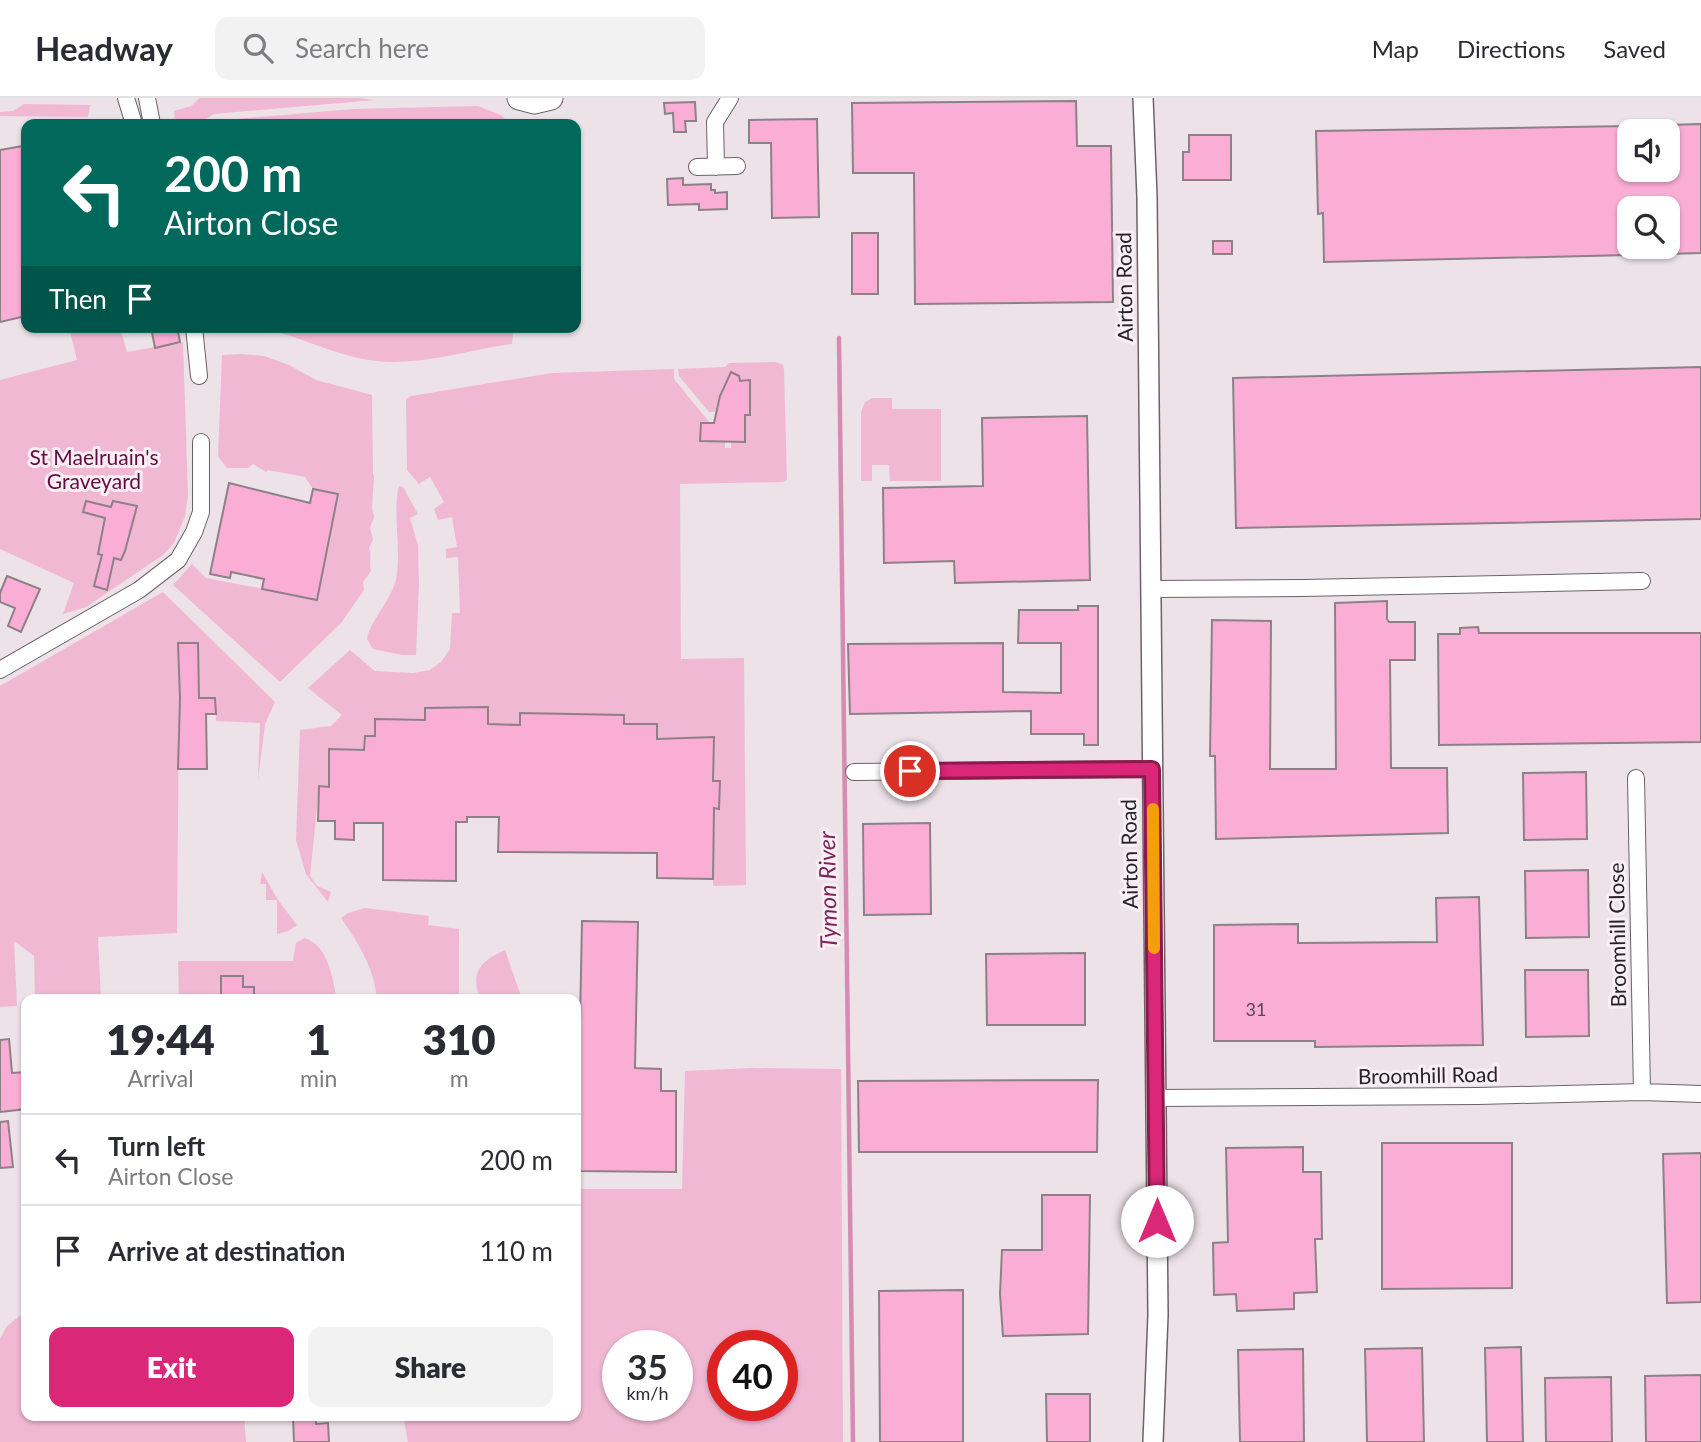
<!DOCTYPE html>
<html lang="en">
<head>
<meta charset="utf-8">
<style>
  body { margin:0; font-family:Lato,sans-serif; background:#f2f2f3; color:#2b2b33; height:100vh; display:flex; flex-direction:column; font-size:26px; white-space:nowrap }
  * { box-sizing:border-box; margin:0 }
  p { font-size:23px; color:#7c7c81 }
  .icon { flex:none; width:38px; height:38px; fill:none; stroke:currentColor; stroke-width:2; stroke-linecap:round; stroke-linejoin:round }
  .map { position:relative; flex:1; overflow:hidden }
  .panel { position:absolute; left:21px; top:896px; width:560px; height:427px; display:flex; flex-direction:column; background:#fff; border-radius:14px; box-shadow:0 2px 5px #0004 }
  .panel>* { flex:none }
  .top-card { position:absolute; left:21px; top:21px; width:560px; height:214px; border-radius:14px; box-shadow:0 2px 5px #0004; background:#00695c; color:#fff; overflow:hidden }
  .buttons { position:absolute; left:1617px; top:21px; display:grid; gap:14px }
  .buttons a { display:grid; place-items:center; width:63px; height:63px; border-radius:14px; background:#fff; box-shadow:0 2px 5px #0004; font-size:35px }
  .speed { position:absolute; left:602px; top:1232px; display:flex; gap:14px; font-size:35px; font-weight:700; text-align:center }
  .speed>* { display:grid; place-content:center; width:91px; height:91px; border-radius:50%; background:#fff; box-shadow:0 2px 5px #0004; line-height:1 }
  .speed small { font-size:18px; font-weight:400 }
  .speed .limit { border:10px solid #d22; background:#fff; color:#111 }
  .pin { position:absolute; display:grid; place-items:center; width:60px; height:60px; color:#fff; margin:-30px; border:4px solid #fff; border-radius:50%; box-shadow:0 2px 7px #0007 }
  .me { position:absolute; width:77px; margin:-38px; rotate:0deg; stroke-linejoin:round; filter:drop-shadow(0 0 5px #0008) }
  .turn { display:flex; align-items:center; gap:24px; height:147px; padding:0 28px; font-size:32px }
  .turn .icon { width:91px; height:91px; stroke-width:2.5 }
  .turn b { display:block; font-size:49px; line-height:60px }
  .then { display:flex; align-items:center; height:66px; padding:0 28px; background:#0003; gap:14px; font-size:26px }
  .eta { display:flex; justify-content:space-evenly; align-items:center; height:119px; text-align:center }
  .eta b { font-size:42px; font-weight:800; line-height:49px }
  .primary-button { display:flex; gap:14px; margin-top:auto; padding:14px 28px }
  .primary-button a { flex:1; height:80px; border-radius:14px; background:#db2777; color:#fff; font-size:28px; font-weight:800; line-height:80px; text-align:center }
  .primary-button a+a { background:#f2f2f3; color:#2b2b33 }
  ul { padding:0; list-style:none }
  li { display:flex; align-items:center; gap:21px; height:91px; padding:0 28px; border-top:2px solid #e1e1e2 }
  li div { flex:1 }
  li b { display:block; font-size:26px }
  li em { font-style:normal }
  header { display:flex; align-items:center; gap:42px; box-sizing:border-box; height:98px; padding:0 35px; background:#fff; border-bottom:2px solid #e1e1e2 }
  header strong { font-size:33px }
  nav { display:flex; gap:38px; margin-inline-start:auto; font-size:24px }
  .search { width:490px; height:63px; background:#f2f2f3; display:flex; align-items:center; gap:18px; box-sizing:border-box; padding:0 24px; border-radius:14px; color:#7c7c81; font-size:26px }
  .map>svg:first-child { display:block }
  .green { fill:#f1b8d4; fill-rule:evenodd }
  .lines { fill:none; stroke-linecap:round; stroke-linejoin:round }
  .stream { stroke:#d68cb1; stroke-width:4.5 }
  .building { fill:#fbaed5; stroke:#8c8286; stroke-width:2 }
  .minor-casing { stroke:#6c6368; stroke-width:18 }
  .tertiary-casing { stroke:#6c6368; stroke-width:22 }
  .secondary-casing { stroke:#6c6368; stroke-width:25 }
  .minor { stroke:#fff; stroke-width:16 }
  .tertiary { stroke:#fff; stroke-width:19 }
  .secondary { stroke:#fff; stroke-width:23 }
  .route-casing { stroke:#8e194d; stroke-width:18 }
  .route { stroke:#db2777; stroke-width:12 }
  .slow { stroke:#f59e0b; stroke-width:12 }
  .labels { text-anchor:middle; stroke-width:6; stroke-linejoin:round; paint-order:stroke }
  .number-label { font-size:18px; fill:#5d4652 }
  .street-label { font-size:21px; fill:#282426; stroke:#faeff4 }
  .park-label { font-size:21px; fill:#640b43; stroke:#faeff4 }
  .water-label { font-size:23px; font-style:italic; fill:#7c2558; stroke:#faeff4 }
</style>
</head>
<body>
<header>
<strong>Headway</strong>
<div class="search"><svg class="icon" aria-label="search" viewBox="0 0 24 24"><circle cx="10" cy="10" r="6"/><path d="M15 15l6 6"/></svg>Search here</div>
<nav><a>Map</a><a>Directions</a><a>Saved</a></nav>
</header>
<div class="map">
<svg width="1701" height="1344" viewBox="0 0 1701 1344">
  <rect width="100%" height="100%" fill="#ece2e7"/>
  <path class="green" d="M200,0h159l16,2 -161,14 -13,8 152,-13 125,-3 23,9 9,9h-335l-1,-13 17,-5z
    M24,6l66,1 -2,12 -88,-1v-4l13,-1z
    M69,229h51l7,25 56,-10 5,154 -3,20 -11,27 -11,12 -77,52 -23,7 11,-31 -74,-34v-169l77,-20z
    M256,229h258l-2,17c-52,7 -101,26 -154,14 -35,-8 -67,-25 -102,-31z
    M242,256l22,2 25,9 27,15 56,15 1,79 1,2 -2,32 2,9 -4,11 3,11 -4,9c4,8 -1,15 2,23l-8,11 1,8 -23,33 -61,59 -107,-97 19,-21 14,14 111,21 21,-105 -25,-5 -8,-12 -37,-7 -2,2 -13,-8 -5,4h-21l-9,-12 4,-101z
    M776,264l7,3 1,5 3,110 -4,2 -103,2 1,175 63,-1 2,227 -33,1 1,-78h5l1,-26 -7,-1v-44l-56,2v-15h-169v-17l-62,1 -1,30 -50,-19v17h-10l-1,14 -35,-1v37l-10,1 -9,89 7,10 14,6 -3,10 -22,-28 -10,-34 4,-110 31,-4 11,-11 -34,-27 42,-38 25,21 38,2 17,-3 11,-8 9,-13 2,-36h8l-2,-56 -12,1v-9l11,-2 -5,-30 -14,3 -4,-11 10,-7 -14,-25 -11,7 -12,-14 -1,-71 5,-3 141,-23 122,-4v10l36,44h-9l-1,18 25,-1v8h6v-5l14,-1v-27l5,-1v-33h-10l-1,-5h-7l-1,-4 -16,40h-6l-30,-36 -1,-7 47,-2 4,-4z
    M872,300h20v11h49v72h-51l-1,-16h-17v16h-11v-69l4,-10z
    M399,388l4,1 15,27 -8,4 8,27 1,38 -3,72h-14l-29,-6 -6,-10c2,-16 24,-39 29,-59 6,-30 -4,-67 3,-94z
    M163,494l112,110 -10,22 -7,56 2,-57 -44,-2 -1,-23h-36l-2,235 -79,4 3,62h-66l-1,-43 -20,-15 3,65 -17,1v-321z
    M262,774l16,28 19,25 -9,6 -11,3v-34h-11v-16h-6z
    M365,810l64,8 -1,9 31,4v70h-82c-3,-31 -18,-55 -36,-81l7,-5z
    M304,840c25,7 28,40 33,61h-83v-11l-11,-1v-10l-22,-1v23h-42l-1,-38h115l3,-18z
    M505,852l17,49h-42c-10,-28 1,-38 25,-49z
    M752,970l89,1 2,373h-435l-5,-26h173v-227h106l3,-118zM618,1248h59v59h-59zM723,1248h59v59h-59z
    M26,1213v105h218l2,26h-246v-103l7,-13z"/>
  <g class="lines">
    <path class="stream" d="M839,240l14,1104"/>
  </g>
  <path class="building" d="M1076,3l1,45h34l2,156 -198,2 -1,-131h-61l-1,-70z
    M695,4l1,19h-11l1,11h-12l-1,-19 -8,1 -1,-11z
    M817,21l2,98 -47,1 -1,-75h-22v-23z
    M1701,26v129l-33,1v-46h-39v47l-305,7 -1,-49 -5,1 -2,-83 313,-5v44h39v-45z
    M1189,37h42v45h-48v-28h6z
    M23,48l3,19v151l-26,6v-172z
    M683,80v7l28,-1v6h4v3l12,-1v17l-28,1v-6l-31,1 -1,-26z
    M852,135h26v61h-26z
    M1213,143h19v13h-19z
    M151,229h26l3,15 -25,6z
    M1701,269v152l-465,9 -3,-150z
    M731,274l8,4 1,5 10,-1v35h-5v27l-45,-1 1,-18h13l6,-27z
    M1087,318l3,164 -135,3 -1,-22 -70,2 -1,-75 100,-2 -1,-68z
    M229,385l81,20 3,-14 25,5 -21,106 -55,-11 2,-10 -33,-7 -1,6 -20,-4z
    M86,403l25,6 2,-6 24,5 -12,45 -4,9 -7,-2 -7,32 -13,-4 8,-31 -4,-1 7,-36 -22,-6z
    M7,478l33,13 -19,43 -13,-6 7,-18 -15,-6v-9z
    M1387,503v18l2,3h26v38h-25l1,108h56l1,65 -232,6 -1,-83h-5l2,-136 59,1 -1,148h66l-1,-166z
    M1078,508h20v139h-14v-11h-53v-23l-181,3 -2,-70 155,-1v49l58,1v-50h-43l1,-33h59z
    M1478,529l1,6h222v109l-262,3 -1,-111h22v-6z
    M178,545h20l1,55h16l1,16h-10l1,55h-29l2,-71z
    M488,609v17l32,1v-12l104,2v9h33v15l57,-2 -1,44h7l-1,28 -5,-1 -1,71 -56,-1v-25l-159,-1 1,-35h-32v5h-11v59l-73,-1v-57h-29v17l-19,-1v-18h-17l1,-35 10,1v-38l35,1 1,-14h10v-17l50,1v-12z
    M1586,674l1,67 -63,1 -1,-67z
    M930,725l1,91 -67,1 -1,-91z
    M1588,772l1,67 -63,1 -1,-67z
    M1479,799l4,148 -168,2v-6h-101v-116l84,-1v19l139,-1 -1,-44z
    M582,823l56,1 -3,146 26,1v22h15v81l-100,-1v-96h3z
    M1085,855v72h-98l-1,-71z
    M1525,872h63l1,66 -63,1z
    M221,878h22v11h11v12h-33z
    M9,941l3,34 14,-1v37l-26,3v-72z
    M1098,982l-1,72h-238l-1,-71z
    M8,1023l5,46 -13,1v-46z
    M1382,1045h130v145l-130,1z
    M1303,1049v25h18l1,67h-7l2,53 -23,1v16l-57,2 -1,-17 -22,1 -1,-52 15,-1 -2,-94z
    M1701,1055v149l-34,1 -4,-149z
    M1042,1097h48l-2,139 -85,2 -3,-42 2,-44h40z
    M963,1192v152h-83l-1,-151z
    M1521,1249l2,95h-36l-2,-94z
    M1422,1250l2,94h-57l-2,-93z
    M1303,1251l1,93h-64l-2,-92z
    M1701,1277v67h-55l-1,-66z
    M1611,1279l1,65h-66l-1,-64z
    M1046,1296h44v48h-43z
    M316,1318v8l12,-1 1,19h-35l-1,-25z"/>
  <g class="lines">
    <defs>
      <path id="minor" d="M126,0l8,26
        M147,0l5,26
        M697,69l40,-1
        M716,69l-1,-45 15,-24
        M194,229l5,49
        M1151,491l151,-1 340,-7
        M0,572l139,-80 39,-30 16,-28 7,-20v-70
        M854,674l298,-3
        M1636,680l6,314
        M1156,1000l322,-2 164,-4 59,2"/>
      <path id="tertiary" d="M1143,0l4,99 11,1118 -5,127"/>
      <path id="secondary" d="M519,0l15,4 17,-4"/>
    </defs>
    <use href="#minor" class="minor-casing"/>
    <use href="#tertiary" class="tertiary-casing"/>
    <use href="#secondary" class="secondary-casing"/>
    <use href="#minor" class="minor"/>
    <use href="#tertiary" class="tertiary"/>
    <use href="#secondary" class="secondary"/>
  </g>
  <g class="lines">
    <defs>
      <path id="route" d="M910,673l242,-2 5,452"/>
    </defs>
    <use href="#route" class="route-casing"/>
    <use href="#route" class="route"/>
    <path class="slow" d="M1153,711l1,139"/>
  </g>
  <g class="labels">
    <g class="number-label">
      <text x="1256" y="918">31</text>
    </g>
    <g class="street-label">
      <text transform="translate(1125 189) rotate(-91)" y="7">Airton Road</text>
      <text transform="translate(1130 756) rotate(-91)" y="7">Airton Road</text>
      <text transform="translate(1618 837) rotate(-91)" y="7">Broomhill Close</text>
      <text transform="translate(1428 978) rotate(-1)" y="7">Broomhill Road</text>
    </g>
    <g class="park-label">
      <text x="94" y="367">St Maelruain's<tspan x="94" dy="24">Graveyard</tspan></text>
    </g>
    <g class="water-label">
      <text transform="translate(828 792) rotate(-91)" y="8">Tymon River</text>
    </g>
  </g>
</svg>
<div class="buttons">
<a><svg class="icon" aria-label="sound" viewBox="0 0 24 24"><path d="M4 9h4l5-4v14l-5-4H4zM17 9q2 3 0 6"/></svg></a>
<a><svg class="icon" aria-label="search" viewBox="0 0 24 24"><circle cx="10" cy="10" r="6"/><path d="M15 15l6 6"/></svg></a>
</div>
<div class="speed"><div>35<small>km/h</small></div><div class="limit">40</div></div>
<div class="pin" style="left:910px;top:673px;background:#d93025"><svg class="icon" aria-label="arrive" viewBox="0 0 24 24"><path d="M6 21V4h12l-3 4 3 4H6"/></svg></div>
<svg class="me" style="left:1157px;top:1123px" viewBox="-20 -20 40 40"><circle r="19" fill="#fff"/><path d="M0-13L10 11 0 6-10 11z" fill="#db2777"/></svg>
<div class="top-card">
<div class="turn"><svg class="icon" aria-label="left" viewBox="0 0 24 24"><path d="M17 20v-9H6M10 6l-5 5 5 5"/></svg><div><b>200 m</b>Airton Close</div></div>
<div class="then">Then<svg class="icon" aria-label="arrive" viewBox="0 0 24 24"><path d="M6 21V4h12l-3 4 3 4H6"/></svg></div>
</div>
<section class="panel">
<div class="eta">
<div><b>19:44</b><p>Arrival</p></div>
<div><b>1</b><p>min</p></div>
<div><b>310</b><p>m</p></div>
</div>
<ul>
<li><svg class="icon" aria-label="left" viewBox="0 0 24 24"><path d="M17 20v-9H6M10 6l-5 5 5 5"/></svg><div><b>Turn left</b><p>Airton Close</p></div><em>200 m</em></li>
<li><svg class="icon" aria-label="arrive" viewBox="0 0 24 24"><path d="M6 21V4h12l-3 4 3 4H6"/></svg><div><b>Arrive at destination</b></div><em>110 m</em></li>
</ul>
<div class="primary-button"><a>Exit</a><a>Share</a></div>
</section>
</div>
</body>
</html>
